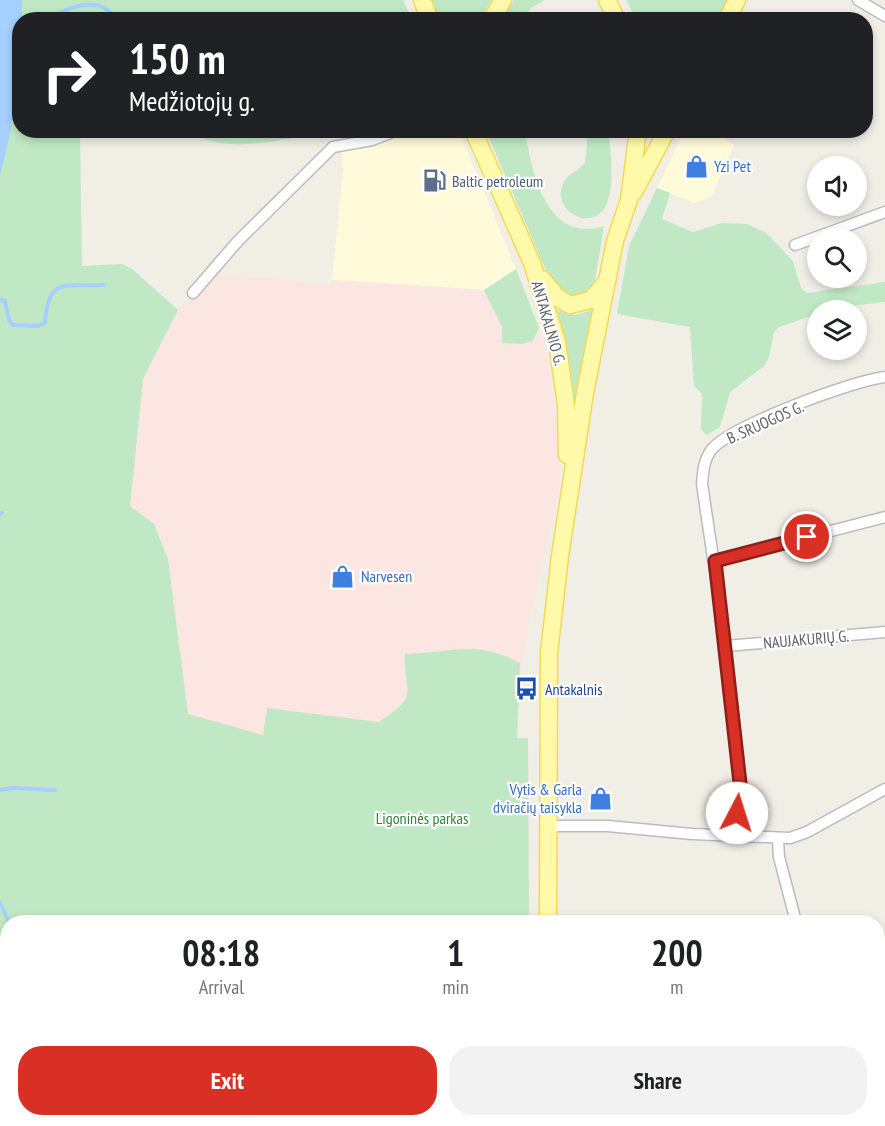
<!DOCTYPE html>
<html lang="en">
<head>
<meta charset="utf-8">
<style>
  body { margin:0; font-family:"PT Sans Narrow",sans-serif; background:#f2f2f2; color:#202124; height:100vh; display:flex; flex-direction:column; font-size:22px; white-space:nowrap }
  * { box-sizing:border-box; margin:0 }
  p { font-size:20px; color:#757577 }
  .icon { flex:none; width:33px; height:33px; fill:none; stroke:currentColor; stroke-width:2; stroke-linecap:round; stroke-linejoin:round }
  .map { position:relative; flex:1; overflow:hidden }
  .side { position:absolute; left:0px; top:915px; width:885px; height:212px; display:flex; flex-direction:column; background:#fff; border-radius:24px 24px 0 0; box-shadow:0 3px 9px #0003 }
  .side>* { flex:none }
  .guide { position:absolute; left:12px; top:12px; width:861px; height:126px; border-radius:24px; box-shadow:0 3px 9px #0003; background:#202124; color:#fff; overflow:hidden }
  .controls { position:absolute; left:807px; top:156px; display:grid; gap:12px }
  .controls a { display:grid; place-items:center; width:60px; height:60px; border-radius:50%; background:#fff; box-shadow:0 3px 9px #0003; font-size:30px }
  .pin { position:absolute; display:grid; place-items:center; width:51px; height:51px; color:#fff; margin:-26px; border:3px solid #fff; border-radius:50%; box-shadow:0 2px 6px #0007 }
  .me { position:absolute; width:66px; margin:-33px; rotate:5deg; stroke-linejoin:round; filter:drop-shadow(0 0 4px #0008) }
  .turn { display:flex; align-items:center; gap:21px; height:126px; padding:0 18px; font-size:27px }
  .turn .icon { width:78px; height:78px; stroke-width:2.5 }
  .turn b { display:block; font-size:42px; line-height:51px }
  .eta { display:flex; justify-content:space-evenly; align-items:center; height:102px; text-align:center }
  .eta b { font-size:36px; font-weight:800; line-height:42px }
  .button { display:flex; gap:12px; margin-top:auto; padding:12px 18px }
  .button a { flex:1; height:69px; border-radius:24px; background:#d93025; color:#fff; font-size:24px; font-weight:800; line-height:69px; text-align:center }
  .button a+a { background:#f2f2f2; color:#202124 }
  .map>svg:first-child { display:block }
  .commercial { fill:#fffada }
  .education { fill:#e0ddd3 }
  .medical { fill:#fce6e1 }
  .green { fill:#c0e8c4 }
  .water { fill:#a5d0ff }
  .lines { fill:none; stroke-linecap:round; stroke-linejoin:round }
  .stream { stroke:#a5d0ff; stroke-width:4 }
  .street-casing { stroke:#b9bcc1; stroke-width:13 }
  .primary-casing { stroke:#f7d856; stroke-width:19 }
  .street { stroke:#fff; stroke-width:10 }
  .primary { stroke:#fff9aa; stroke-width:16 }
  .route-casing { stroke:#8d1f18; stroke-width:15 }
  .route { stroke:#d93025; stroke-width:10 }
  .labels { text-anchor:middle; stroke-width:4.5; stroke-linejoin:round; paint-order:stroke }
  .shop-label { font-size:16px; fill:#366cbe; stroke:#fff; text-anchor:start }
  .service-label { font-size:16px; fill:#4e5e75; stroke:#fff; text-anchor:start }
  .street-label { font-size:16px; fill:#5c6066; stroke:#fff }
  .transit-label { font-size:16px; fill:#164399; stroke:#fff; text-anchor:start }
  .park-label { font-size:16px; fill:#30823b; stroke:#fff }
</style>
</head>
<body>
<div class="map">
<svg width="885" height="1126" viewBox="0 0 885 1126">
  <rect width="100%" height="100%" fill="#f0eee5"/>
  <path class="commercial" d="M341,131h118l57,138 -32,21 -152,-10 11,-110z
    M684,131h31l19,14 -23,52 -17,6 -37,-15z"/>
  <path class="education" d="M197,1119h328v7h-325z"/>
  <path class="medical" d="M211,274l119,10 2,-4 152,10 18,37 31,14 6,-13 11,43 9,83v34l-30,134 -11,67 -1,49h11l1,184 -341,-207 -17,-133 -41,-75 13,-128 35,-69 19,-17z"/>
  <path class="green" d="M22,0h381l9,19h-390z
    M426,0h65l-11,20 -46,-1z
    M514,0h31l-14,8 -8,11 -23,1z
    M626,0h102l-10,20 -82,-1z
    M19,63l1,67 60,1 2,135 40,-2 10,5 46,41 -35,69 -13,127 24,18 14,35 20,155 75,21 4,-27 112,14c43,-29 24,-26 26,-68 46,-1 71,-15 115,9l-3,75h11l1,184h-521l-1,151 -7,-15v-883l15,-66z
    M190,131v-1l141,1c-43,6 -104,27 -141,0z
    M486,131h39c7,41 21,113 79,95l-10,60 -4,5 -16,8 -10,-4 -16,-20z
    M588,131h20c3,18 8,64 -5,79 -16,20 -49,0 -41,-24 3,-11 16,-15 23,-23z
    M657,188l13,5 -8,26 31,13 29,-9 25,1 19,9 27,28 8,27 6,5 78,-11v20l-67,8 -1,4 -38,13 -5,5 -5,25 -5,9 -34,26 -10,35 -13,8 -6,-5 1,-36 -8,-8 -4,-59 -73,-13 12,-68z
    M516,269l23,59 -6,13 -11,3 -20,-1v-16l-18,-37z
    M554,309l21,6 18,-5 -18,91 -9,-55z
    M31,1119h165l3,7h-164z"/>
  <path class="water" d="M0,0h22v19l-2,1c0,52 -5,104 -20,155z
    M0,1058l7,15 1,46h23l4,7h-35z"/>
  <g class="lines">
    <path class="stream" d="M44,20c16,-8 38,-19 56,-14 7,2 13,10 20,14
      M0,300l5,1 4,19 4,5 25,1 7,-3c3,-49 23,-35 59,-38
      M0,514l2,-1
      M0,790l13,-2 42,2
      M0,903l9,19"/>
    <defs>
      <path id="street" d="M858,0l27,16
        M795,245l90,-33
        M193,293l45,-52 95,-94 39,-7 26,-10
        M715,561l170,-44
        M726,646l159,-14
        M548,826h60l84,8 98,4 17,-6 78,-43
        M735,837l5,-54 -14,-137 -24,-162c1,-13 2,-25 10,-35 21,-24 140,-68 173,-72
        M778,840l1,17 17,65
        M878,1000l7,-2"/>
      <path id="primary" d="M422,0l8,20
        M607,0l10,20
        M491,20l12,-20
        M727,20l10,-20
        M473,130l59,133 25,79 9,62 1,51
        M634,192l33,-62
        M542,279l16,19 12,7 21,-5 16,-19
        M548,922l1,-269 11,-97 25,-163 30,-152 14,-41 9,-70
        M549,1119v7"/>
    </defs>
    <use href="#street" class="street-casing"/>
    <use href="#primary" class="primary-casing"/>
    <use href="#street" class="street"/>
    <use href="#primary" class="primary"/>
  </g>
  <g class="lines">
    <defs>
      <path id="route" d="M737,813l3,-30 -25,-222 92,-24"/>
    </defs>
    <use href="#route" class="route-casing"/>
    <use href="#route" class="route"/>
  </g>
  <defs>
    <symbol id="shop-bare" viewBox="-9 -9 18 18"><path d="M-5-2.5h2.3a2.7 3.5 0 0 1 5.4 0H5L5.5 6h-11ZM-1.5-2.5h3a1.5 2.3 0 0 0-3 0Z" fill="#3f7fe0" stroke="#fff" stroke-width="2.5" paint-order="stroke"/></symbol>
    <symbol id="fuel-bare" viewBox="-9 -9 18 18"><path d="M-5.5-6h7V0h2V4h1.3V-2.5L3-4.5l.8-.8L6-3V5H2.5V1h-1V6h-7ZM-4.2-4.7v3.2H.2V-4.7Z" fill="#5c6f8a" stroke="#fff" stroke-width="2.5" paint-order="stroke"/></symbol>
    <symbol id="bus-bare" viewBox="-9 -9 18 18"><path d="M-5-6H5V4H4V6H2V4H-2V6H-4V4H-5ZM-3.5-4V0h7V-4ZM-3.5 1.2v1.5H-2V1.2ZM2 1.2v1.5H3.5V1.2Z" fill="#1a4fb4" stroke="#fff" stroke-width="2.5" paint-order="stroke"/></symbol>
  </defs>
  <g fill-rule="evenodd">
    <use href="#shop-bare" x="680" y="150" width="33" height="33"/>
    <use href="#fuel-bare" x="418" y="164" width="33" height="33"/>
    <use href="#shop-bare" x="326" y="560" width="33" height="33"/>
    <use href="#bus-bare" x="510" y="672" width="33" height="33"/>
    <use href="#shop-bare" x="584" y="782" width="33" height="33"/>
  </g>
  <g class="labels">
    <g class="shop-label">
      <text x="714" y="172">Yzi Pet</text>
      <text x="361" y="582">Narvesen</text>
      <text x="582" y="795" text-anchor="end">Vytis &amp; Garla<tspan x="582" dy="18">dviračių taisykla</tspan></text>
    </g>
    <g class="service-label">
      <text x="452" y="187">Baltic petroleum</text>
    </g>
    <g class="street-label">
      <text transform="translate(549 323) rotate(74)" y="6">ANTAKALNIO G.</text>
      <text transform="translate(765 422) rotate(-24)" y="6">B. SRUOGOS G.</text>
      <text transform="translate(806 639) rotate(-5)" y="6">NAUJAKURIŲ G.</text>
    </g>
    <g class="transit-label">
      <text x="545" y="695">Antakalnis</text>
    </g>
    <g class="park-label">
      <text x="422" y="824">Ligoninės parkas</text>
    </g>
  </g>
</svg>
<div class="controls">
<a><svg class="icon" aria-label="sound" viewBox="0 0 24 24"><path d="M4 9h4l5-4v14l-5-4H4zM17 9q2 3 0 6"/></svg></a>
<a><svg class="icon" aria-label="search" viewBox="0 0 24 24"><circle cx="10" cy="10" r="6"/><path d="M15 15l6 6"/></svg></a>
<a><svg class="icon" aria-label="layers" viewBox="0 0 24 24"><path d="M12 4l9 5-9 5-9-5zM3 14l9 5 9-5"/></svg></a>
</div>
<div class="pin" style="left:807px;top:537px;background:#d93025"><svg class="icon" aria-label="arrive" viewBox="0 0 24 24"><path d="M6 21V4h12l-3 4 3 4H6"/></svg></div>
<svg class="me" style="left:737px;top:813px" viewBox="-20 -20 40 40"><circle r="19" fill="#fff"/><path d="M0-13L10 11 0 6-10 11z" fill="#d93025"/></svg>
<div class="guide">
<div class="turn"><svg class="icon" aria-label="right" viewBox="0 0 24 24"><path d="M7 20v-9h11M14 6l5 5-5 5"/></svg><div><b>150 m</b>Medžiotojų g.</div></div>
</div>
<section class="side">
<div class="eta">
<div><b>08:18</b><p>Arrival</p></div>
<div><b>1</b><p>min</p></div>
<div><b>200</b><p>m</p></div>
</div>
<div class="button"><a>Exit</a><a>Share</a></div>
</section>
</div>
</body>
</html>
